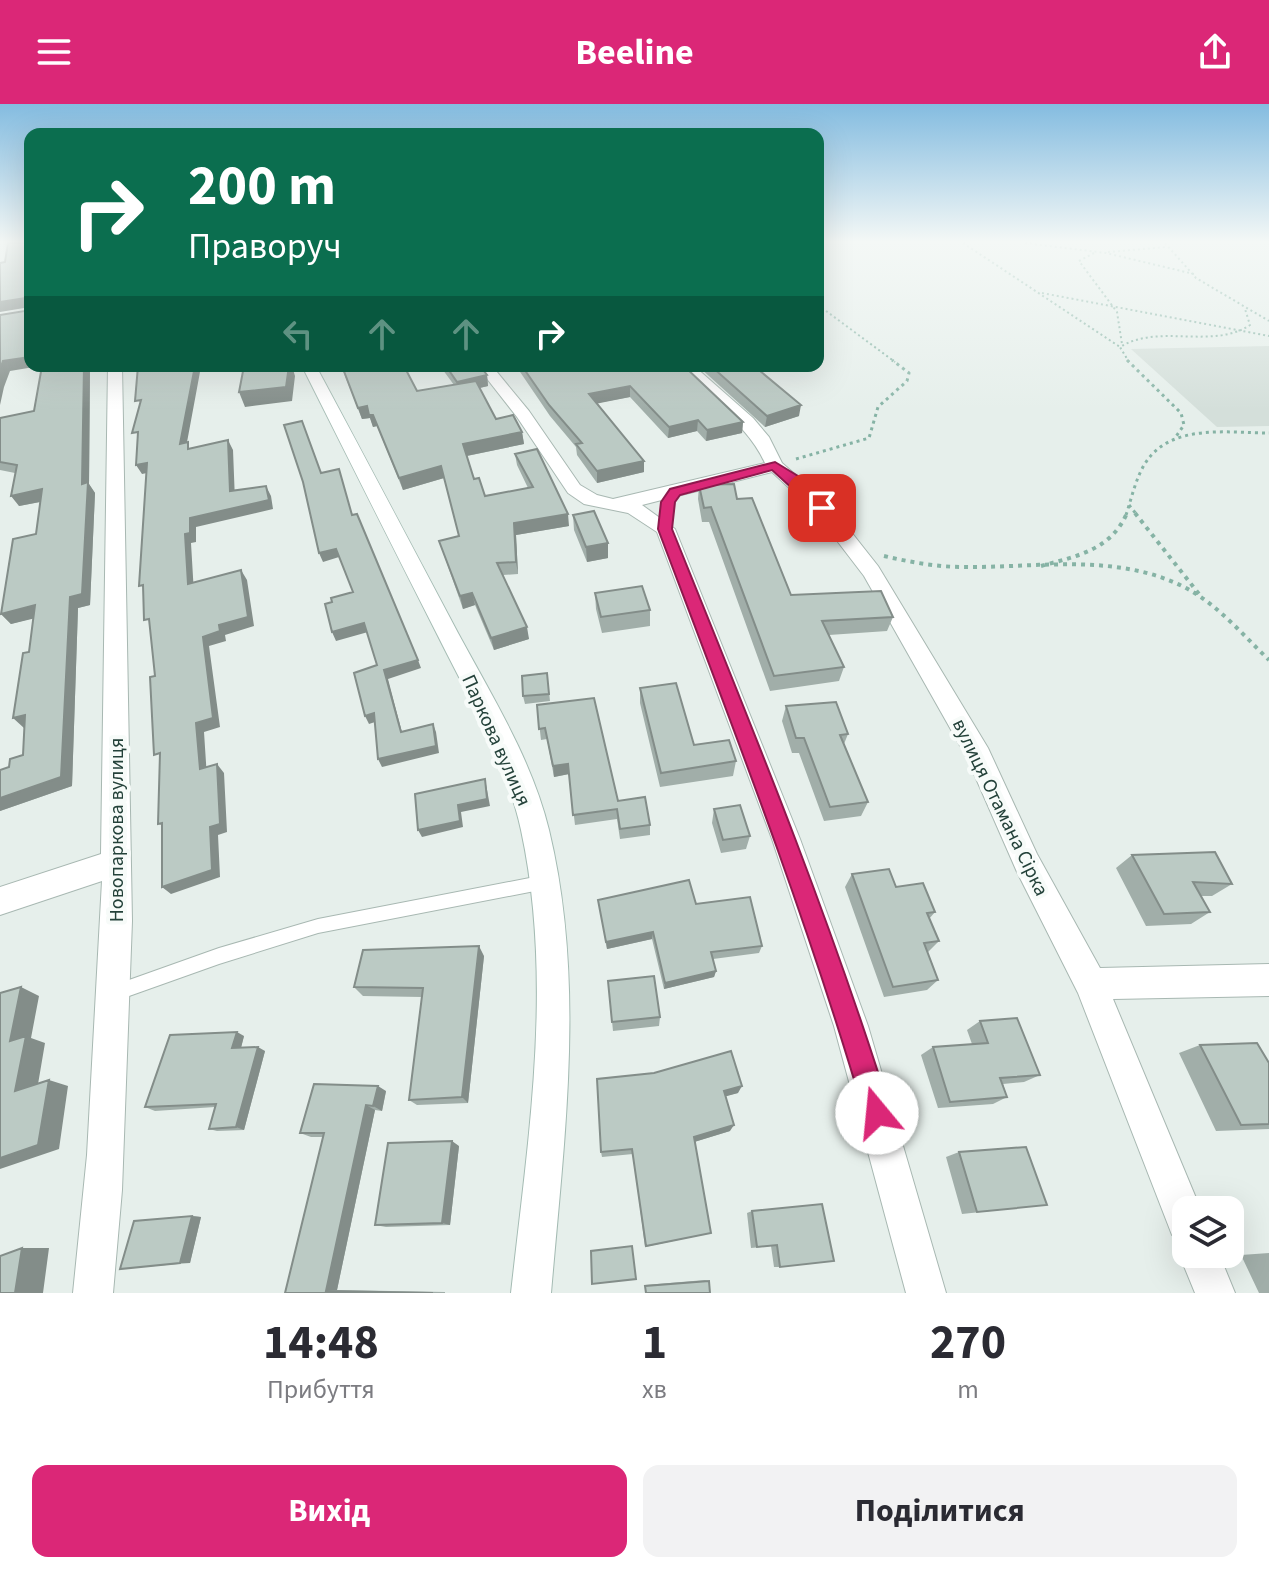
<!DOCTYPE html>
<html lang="uk">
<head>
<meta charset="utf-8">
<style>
  body { margin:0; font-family:"Source Sans 3",sans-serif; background:#f2f2f3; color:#2b2b33; height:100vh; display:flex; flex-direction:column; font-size:30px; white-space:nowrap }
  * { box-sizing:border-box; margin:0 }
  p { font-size:26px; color:#7c7c81 }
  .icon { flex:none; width:44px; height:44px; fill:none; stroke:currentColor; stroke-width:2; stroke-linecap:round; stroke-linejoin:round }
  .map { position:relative; height:1189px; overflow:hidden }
  .sheet { display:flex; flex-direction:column; background:#fff; flex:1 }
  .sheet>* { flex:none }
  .hud { position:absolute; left:24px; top:24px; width:800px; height:244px; border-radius:16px; box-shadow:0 8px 32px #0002; background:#0b6e4f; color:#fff; overflow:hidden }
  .buttons { position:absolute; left:1172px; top:1092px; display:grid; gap:16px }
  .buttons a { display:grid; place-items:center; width:72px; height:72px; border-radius:16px; background:#fff; box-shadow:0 8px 32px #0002; font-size:40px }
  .pin { position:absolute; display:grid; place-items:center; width:68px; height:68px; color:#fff; margin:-34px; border-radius:16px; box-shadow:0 4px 12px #0006 }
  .me { position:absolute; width:88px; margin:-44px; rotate:343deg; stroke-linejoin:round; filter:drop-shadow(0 0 6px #0008) }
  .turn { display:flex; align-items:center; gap:28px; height:168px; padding:0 32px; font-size:36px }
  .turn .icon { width:104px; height:104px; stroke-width:2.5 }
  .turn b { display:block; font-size:56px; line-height:68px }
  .lanes { display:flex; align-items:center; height:76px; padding:0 32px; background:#0003; justify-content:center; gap:40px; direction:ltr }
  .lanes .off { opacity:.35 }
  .eta { display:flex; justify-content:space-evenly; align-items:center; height:136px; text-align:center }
  .eta b { font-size:48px; font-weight:700; line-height:56px }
  .primary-button { display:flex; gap:16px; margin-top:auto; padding:16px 32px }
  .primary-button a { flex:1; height:92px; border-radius:16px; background:#db2777; color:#fff; font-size:32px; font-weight:700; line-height:92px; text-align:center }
  .primary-button a+a { background:#f2f2f3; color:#2b2b33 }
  header { display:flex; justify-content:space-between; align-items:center; height:104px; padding:0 32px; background:#db2777; color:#fff; font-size:36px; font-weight:700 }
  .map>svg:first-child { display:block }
  .built { fill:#d4dfda }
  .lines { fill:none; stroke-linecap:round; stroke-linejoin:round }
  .lane-casing { stroke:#a8b8b2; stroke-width:2 }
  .street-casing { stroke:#a8b8b2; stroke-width:2 }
  .secondary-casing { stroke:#a4bbb3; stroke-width:2 }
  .path-far2 { stroke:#86b3a5; stroke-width:2; stroke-dasharray:2 3; stroke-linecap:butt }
  .path-far1 { stroke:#86b3a5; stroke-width:3; stroke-dasharray:3 4; stroke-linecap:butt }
  .path { stroke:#86b3a5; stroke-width:4; stroke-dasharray:4 5; stroke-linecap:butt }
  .lane { fill:#fff; fill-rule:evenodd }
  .street { fill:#fff; fill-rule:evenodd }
  .secondary { fill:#fff; fill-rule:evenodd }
  .wall { fill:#a1aea9 }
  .shaded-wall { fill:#838d89 }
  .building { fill:#bbcac4; stroke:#838d89; stroke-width:2 }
  .route { fill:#db2777; stroke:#8e194d; stroke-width:2 }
  .labels { text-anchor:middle; stroke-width:8; stroke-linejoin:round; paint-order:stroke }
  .street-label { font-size:20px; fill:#24423a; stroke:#f7fbf9 }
</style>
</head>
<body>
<header><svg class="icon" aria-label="menu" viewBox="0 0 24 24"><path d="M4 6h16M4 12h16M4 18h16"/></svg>Beeline<svg class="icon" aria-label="share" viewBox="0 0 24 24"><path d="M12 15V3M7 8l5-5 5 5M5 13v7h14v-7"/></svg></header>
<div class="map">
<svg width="1269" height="1189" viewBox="0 0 1269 1189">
  <rect width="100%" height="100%" fill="#e6efeb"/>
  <path class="built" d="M1269,242v80l-52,1 -86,-78z"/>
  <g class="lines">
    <defs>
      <path id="lane" d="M545,771l5,2 2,5 -2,5 -5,2 -227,44 -99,31 -104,37 -6,-2 -2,-6 2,-6 6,-2 104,-37 99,-29z"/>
      <path id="street" d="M108,262h14l10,555 -10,269 -9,103h-40l14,-138 15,-274 -102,34v-28l101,-33z
        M477,262h15l37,45 51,74 17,10 16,4 152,-36c-20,-43 -58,-62 -87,-97h16l59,52 16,19 13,26 47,41 49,62 110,182 49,106 63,114 169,-4v32l-156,3 88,211h-15v44h33l16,39h-40l-16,-39 6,-14 -13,-5 -94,-242 -61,-121 -50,-114 -103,-182 -49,-64 -43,-40 -130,33 33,24 125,310 68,187 78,267h-40l-72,-267 -62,-187 -115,-307 -29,-19 -44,-9 -16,-11 -51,-76z"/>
      <path id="secondary" d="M302,262h14c48,89 95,178 142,267 34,63 74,127 91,197 37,153 15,309 2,463h-40c17,-154 43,-310 10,-463 -15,-69 -52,-132 -83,-194 -46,-90 -91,-180 -136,-270z"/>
    </defs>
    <use href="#lane" class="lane-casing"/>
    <use href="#street" class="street-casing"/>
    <use href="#secondary" class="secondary-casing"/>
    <path class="path-far2" d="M963,139l157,104
      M1025,139l81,10 88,21
      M1165,139l31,35 73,43
      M1108,148l58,-5
      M1094,149l-15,8 38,51 5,32
      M1042,189l227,43
      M818,201l77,57
      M1129,258l-9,-15c39,-24 92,3 130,-22l-5,-16"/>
    <path class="path-far1" d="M1127,256l54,53 3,12 -9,13
      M796,355l73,-21 9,-31 29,-26 2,-8 -17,-13
      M1129,401l8,10
      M1126,411c6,-18 10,-38 20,-53 26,-39 83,-29 123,-29"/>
    <path class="path" d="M1135,409l64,81
      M884,452c26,6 52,11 79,11 74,1 154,-15 223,21 32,17 57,47 83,72
      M1041,462c36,-10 70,-16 86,-53"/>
    <use href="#lane" class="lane"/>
    <use href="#street" class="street"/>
    <use href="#secondary" class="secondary"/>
  </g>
  <path class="wall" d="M42,262h48l-1,118 6,9 -5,112 -12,3 -6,178 -72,25v-41l9,-3 14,-12 6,-103 4,-34 -22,6 -10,-10 35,-80 4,-32 -21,4 -4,-33 -15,-3v-52l34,-7z
    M341,262h63l13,25 37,-6 -14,-19h40l7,9 1,11 -9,2 17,31 26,13 2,12 -57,12 7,23 11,17 43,-8 -11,-23 -2,-11 54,72 -53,9 2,39 -15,1 26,64 -35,11 -19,-45 -12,4 -24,-68 20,-5 -15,-58 -41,12 -26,-64 -4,1 -3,-9 -8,1z
    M516,262h168l59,56 -1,11 -36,8 -9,-10 -29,7 -38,-41 -33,6 47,58v11l-47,11 -20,-28 -1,-8 -26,-31z
    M698,262h56l45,50 -34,11z
    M699,381l38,14 54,96 102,22 -6,14 -58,4 15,32 -5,14 -69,10 -61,-169h-7l-4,-23z
    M573,411l35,28v15l-21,4 -13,-32z
    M595,489l55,17v16l-48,7 -6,-24z
    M547,569l3,28 -25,3 -2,-8z
    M640,584l54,57 42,16 -3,15 -73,11 -20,-84z
    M537,601l81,96 32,24v10l-30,4 -3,-20 -42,6 -6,-51 -15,3 -7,-38 -6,1z
    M786,602l62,28 -4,10 24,58 -7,14 -37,5 -25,-68h-7l-10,-32z
    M714,705l36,27 -4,13 -25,4 -9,-30z
    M1132,751l100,29 -20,12h-12l10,16 -19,12 -45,2 -30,-58z
    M852,770l44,13 39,25 -6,7 10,22 -12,12 11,27 -11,10 -43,7 -39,-110z
    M598,796l98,4 66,42 -3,7 -46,6 3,12 -2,6 -50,12 -12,-50 -45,10z
    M484,852l-16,147 -51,2 -8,-5 13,-103 -59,-1 -9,-9z
    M608,877l52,36 -1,9 -46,5z
    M980,917l60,54 -16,7 -21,2 4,13 -14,7 -55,4 -17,-53 12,-8 39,-3 -5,-14z
    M244,932l-3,11 24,4 -21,79 -27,1 -8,-2 6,-22 -60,4 -10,-4z
    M1200,941l69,18v66l-53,2 -37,-78z
    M597,975l141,14 -13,3 5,35 -36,11 17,91 -66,14 -12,-93 -31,3 -1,-5z
    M386,987l-4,20 -7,-1 -38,180 108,2v1h-160l38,-156h-12l-11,-4z
    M459,1042l-9,79 -64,2 -11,-2z
    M959,1048l88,53 -85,9 -16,-57z
    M822,1100l-42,63h-6l-3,-21 -20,2 -4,-35 5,-2z
    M192,1112l9,1 -11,46 -70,6z
    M1269,1149v40h-10l-18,-38z
    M705,1176l4,1 -64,12v-8z"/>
  <path class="shaded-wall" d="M26,194l4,9 -30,5v-10z
    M30,253v9h10l-30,5 -6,16 -4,18v-36l3,-8z
    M84,262h6l-1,118 6,9 -5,112 -12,3 -6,178 -72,25v-13l61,-21 9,-180 12,-113z
    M195,262h3l2,6 -15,81 -5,-9z
    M289,262h3l3,10 -3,25 -47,6 -6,-15z
    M487,271l1,11 -29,7 -2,-11z
    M630,282v11l-40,8 -1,-11z
    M801,301l-2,11 -34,11 2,-11z
    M367,302l6,9 4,11 -4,1 -3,-9 -8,1 -4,-11z
    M698,316l-1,11 -29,7 1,-11z
    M743,318l-1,11 -36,8 1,-11z
    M522,328l2,12 -58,12 -3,-12z
    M228,336l5,10 2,51 -5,-10z
    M644,357v11l-47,11v-12z
    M147,359l5,9 -10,2 -6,-9z
    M441,362l3,12 -41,12 -4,-12z
    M266,382l5,10 2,13 -77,18v15l-5,1 3,51 -6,-10 -3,-50 5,-16z
    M42,385l8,11 -31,6 -8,-10z
    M568,410l1,12 -53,9 2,39 -2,-12 -2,-39z
    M608,439v15l-21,4 -1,-15z
    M336,445l3,8 -16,5 -4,-9z
    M241,466l6,10 7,46 -29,9 1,6 -17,5 11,81 -16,5 3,46 -7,-9 -4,-46 7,-86 16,-12z
    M472,489l3,12 -12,4 -3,-13z
    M35,501l9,11 -33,8 -10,-10z
    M364,519l4,9 -32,9 -4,-9z
    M527,523l2,12 -35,11 -3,-12z
    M418,556l3,8 -33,11 16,61 -3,-8 -17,-62z
    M374,609l4,8 -9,3 -4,-8z
    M25,611l-1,13 -11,-10z
    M433,620l3,8 3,21 -57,14 -4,-8z
    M217,660l7,9 3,59 -9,3 2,42 -49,17 -9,-7 48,-60z
    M568,660l1,10 -15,3 -1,-11z
    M485,675l5,27 -29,6 2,15 -41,10 -4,-7z
    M653,828l-1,7 -45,10 -1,-7z
    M479,842l5,10 -16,147 -6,-6z
    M716,867l-2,6 -50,12 1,-6z
    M21,883l18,9 -8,42 14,5 -9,53 -21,-5 -5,-50z
    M237,928l7,4 -4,16 -8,-4z
    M258,943l7,4 -21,79 -8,-3z
    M49,976l19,6 -9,63 -59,20v-11z
    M378,982l8,5 -4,20 -9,-5z
    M742,982l-4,7 -18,5 4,-7z
    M366,1001l9,5 -38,180 -11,1z
    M734,1021l-4,6 -39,12 3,-6z
    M452,1037l7,5 -9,79 -8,-2z
    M192,1112l9,1 -11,46h-10z
    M22,1144h27l-6,45h-28z"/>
  <path class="building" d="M8,139h22v114l-27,4 -3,8v-54l25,-4 1,-13 -26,4v-39l5,-1z
    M42,262h42l-2,118 6,-2 -6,112 -12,3 -9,180 -61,21v-28l9,-3 1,-8 13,-4 2,-40 -12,3 10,-65 6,-1 6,-47 -34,9 12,-75 23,-5 6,-45 -31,7 6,-31 -17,-3v-44l34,-7z
    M138,262h57l-15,78 8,-2v7l40,-9 2,51 36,-5 3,14 -79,18v15l-5,1 3,50 53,-14 7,47 -29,8 1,6 -17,6 10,81 -17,5 4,46 17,-5 3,60 -10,3 2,43 -50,17v-64l-4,1 2,-71 -6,2 -4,-78 5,-1 -6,-57 -5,1 -1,-35 -4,1 8,-123 -11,2 2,-33 -6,1 9,-33 -6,1z
    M244,262h45l-3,21 -47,5z
    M342,262h62l13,25 59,-10 20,38 17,-4 9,17 -59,12 11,35 5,-1 6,18 48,-9 -18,-33 22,-5 31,65 -54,9 2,39 -19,1 30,64 -36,11 -19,-45 -12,3 -21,-55 20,-5 -18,-70 -42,12 -26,-63h-4l-2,-9 -9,2z
    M446,262h34l7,9 -30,7z
    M522,262h162l59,56 -36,8 -9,-10 -29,7 -39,-41 -41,8 55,67 -47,10 -21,-27 6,-1 -33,-38z
    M711,262h43l47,39 -34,11z
    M302,317l19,52 18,-4 13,46 5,-1 61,146 -34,10 17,62 32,-8 3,22 -58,13 -4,-46 -9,3 -11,-43 23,-8 -13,-42 -32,9 -7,-28 7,-2 -1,-4 22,-6 -17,-43 -17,4 -16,-71 -19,-57z
    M734,380l3,15 15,-1 39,97 90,-4 12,26 -71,4 22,46 -70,9 -63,-169 -7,1 -5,-23z
    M594,407l14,32 -22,4 -13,-32z
    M642,482l8,24 -49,7 -6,-24z
    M547,569l2,21 -26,2 -1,-20z
    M676,579l18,62 35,-5 7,21 -75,12 -21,-85z
    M594,594l24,103 27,-4 5,28 -30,4 -3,-20 -44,6 -5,-51 -15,2 -8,-38 -6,1 -2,-24z
    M836,598l12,32 -8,1 28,67 -38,5 -26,-69h-8l-10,-32z
    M485,675l2,20 -29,6 2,16 -42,9 -3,-36z
    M740,701l10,31 -27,4 -9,-31z
    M1215,748l17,32 -39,-2 17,30 -46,2 -32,-59z
    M889,765l7,18 27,-4 12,29 -8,1 12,28 -15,2 14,37 -45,7 -41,-113z
    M689,776l7,24 54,-7 12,49 -51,6 5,19 -51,12 -12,-51 -47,10 -8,-42z
    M479,842l-17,151 -53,3 14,-112 -69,-1 9,-37z
    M654,872l6,41 -48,5 -4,-41z
    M21,883l-11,54 16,-5 -11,55 34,-11 -11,65 -38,13v-165z
    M1017,914l23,57 -40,3 7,19 -57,5 -17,-55 55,-4 -8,-22z
    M237,928l-5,16 26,-1 -22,80 -27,2 7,-25 -71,3 25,-72z
    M1257,939l12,20v61l-28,1 -41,-80z
    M731,947l11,35 -18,5 10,34 -40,12 17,96 -65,13 -14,-97 -31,3 -4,-73 57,-6z
    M314,980l64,2 -5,20 -7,-1 -40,186 107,2h-148l39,-160h-24z
    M452,1037l-10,82 -67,2 13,-82z
    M1026,1043l21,58 -70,7 -18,-60z
    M822,1100l12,57 -54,6 -3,-22 -20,2 -5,-36z
    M192,1112l-12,47 -60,6 14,-48z
    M632,1142l4,33 -44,5 -1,-33z
    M22,1144l-7,45h-15v-37z
    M709,1177l1,12h-64l-1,-7z"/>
  <linearGradient id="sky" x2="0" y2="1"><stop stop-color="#84bce0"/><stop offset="0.45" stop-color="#f4f8f6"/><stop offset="1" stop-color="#f4f8f6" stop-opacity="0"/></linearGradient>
  <rect width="1269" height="306" fill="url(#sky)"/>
  <path class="route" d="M775,358l23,14 29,29v6h-10l-45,-41 -92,25 -5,7 -3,27c78,193 157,385 219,584l-4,10 -10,4 -9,-4 -4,-10c-58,-198 -133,-391 -206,-584l3,-27 9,-13z"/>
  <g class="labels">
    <g class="street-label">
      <text transform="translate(497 636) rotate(66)" y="7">Паркова вулиця</text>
      <text transform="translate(1001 703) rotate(64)" y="7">вулиця Отамана Сірка</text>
      <text transform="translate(116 726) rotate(-90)" y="7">Новопаркова вулиця</text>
    </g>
  </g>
</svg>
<div class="buttons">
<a><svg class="icon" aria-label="layers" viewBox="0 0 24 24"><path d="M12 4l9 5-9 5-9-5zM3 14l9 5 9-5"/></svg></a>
</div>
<div class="pin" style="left:822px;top:404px;background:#d93025"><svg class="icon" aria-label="arrive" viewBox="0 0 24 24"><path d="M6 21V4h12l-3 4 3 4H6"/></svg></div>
<svg class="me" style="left:877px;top:1009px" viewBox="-20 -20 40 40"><circle r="19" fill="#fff"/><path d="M0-13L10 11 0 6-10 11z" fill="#db2777"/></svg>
<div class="hud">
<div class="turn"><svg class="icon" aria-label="right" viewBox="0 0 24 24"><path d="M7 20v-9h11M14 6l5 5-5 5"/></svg><div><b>200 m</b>Праворуч</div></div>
<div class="lanes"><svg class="icon off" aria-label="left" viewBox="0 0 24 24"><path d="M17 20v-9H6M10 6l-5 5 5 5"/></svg><svg class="icon off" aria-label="ahead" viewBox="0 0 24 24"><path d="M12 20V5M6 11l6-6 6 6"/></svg><svg class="icon off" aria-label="ahead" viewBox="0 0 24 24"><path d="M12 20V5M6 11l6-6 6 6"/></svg><svg class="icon" aria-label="right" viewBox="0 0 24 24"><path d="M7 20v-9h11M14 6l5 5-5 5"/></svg></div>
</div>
</div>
<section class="sheet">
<div class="eta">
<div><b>14:48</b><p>Прибуття</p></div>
<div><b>1</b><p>хв</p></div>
<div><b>270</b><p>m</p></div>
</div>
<div class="primary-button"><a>Вихід</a><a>Поділитися</a></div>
</section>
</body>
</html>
